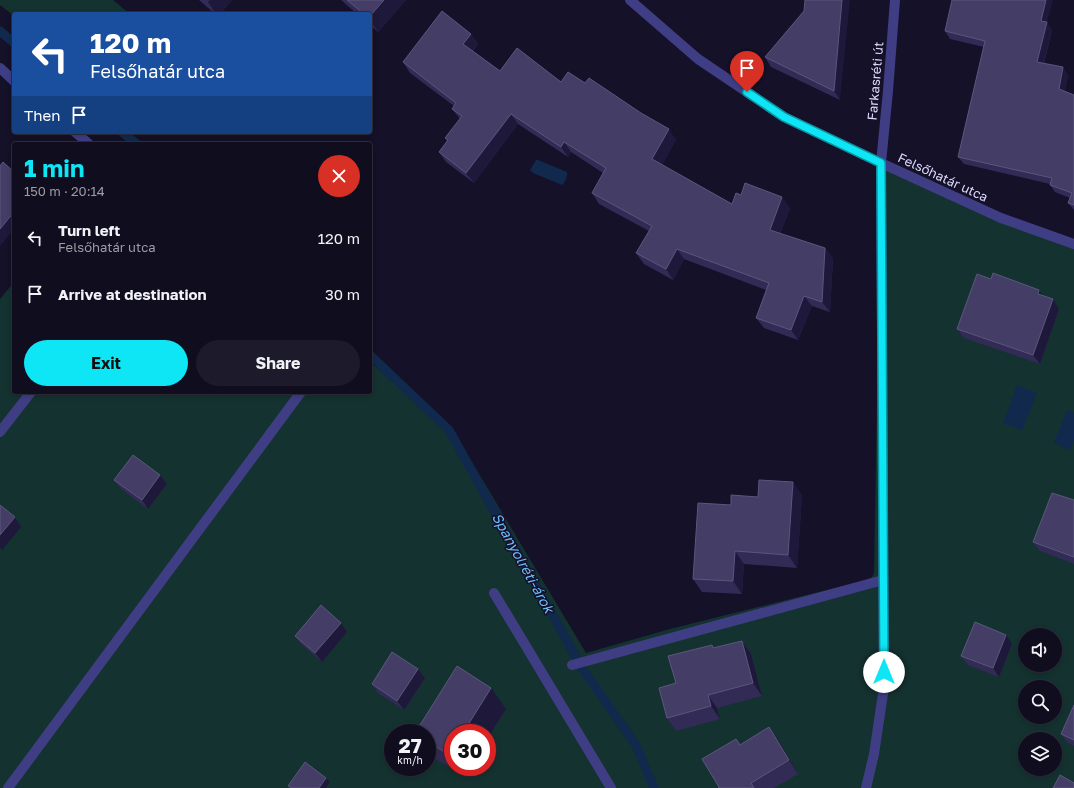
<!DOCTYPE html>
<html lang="en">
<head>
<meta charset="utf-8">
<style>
  body { margin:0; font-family:"Golos Text",sans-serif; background:#1d1b2b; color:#f1f3f6; height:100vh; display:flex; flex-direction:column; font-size:15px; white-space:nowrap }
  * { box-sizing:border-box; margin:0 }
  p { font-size:13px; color:#9b9ca4 }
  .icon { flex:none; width:22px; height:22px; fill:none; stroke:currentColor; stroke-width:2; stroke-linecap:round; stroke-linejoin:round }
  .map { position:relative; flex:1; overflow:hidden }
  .side { position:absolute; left:12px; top:142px; width:360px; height:252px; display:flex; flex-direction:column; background:#0f0d1e; border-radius:4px; box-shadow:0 2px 6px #0003,0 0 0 1px #2f2d3c }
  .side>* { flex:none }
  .banner { position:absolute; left:12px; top:12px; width:360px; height:122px; border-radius:4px; box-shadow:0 2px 6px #0003,0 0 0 1px #2f2d3c; background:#1a4fa0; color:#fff; overflow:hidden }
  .tools { position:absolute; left:1018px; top:628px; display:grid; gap:8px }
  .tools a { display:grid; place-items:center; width:44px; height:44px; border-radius:50%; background:#0f0d1e; box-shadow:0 2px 6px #0003,0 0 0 1px #2f2d3c; font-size:20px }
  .speed { position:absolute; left:384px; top:724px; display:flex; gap:8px; font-size:20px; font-weight:700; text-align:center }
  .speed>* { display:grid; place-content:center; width:52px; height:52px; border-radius:50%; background:#0f0d1e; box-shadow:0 2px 6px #0003,0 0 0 1px #2f2d3c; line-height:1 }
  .speed small { font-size:10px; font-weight:400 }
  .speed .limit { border:6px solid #d22; background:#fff; color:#111 }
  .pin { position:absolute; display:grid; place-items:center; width:34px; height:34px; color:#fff; margin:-41px -17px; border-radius:50% 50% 50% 0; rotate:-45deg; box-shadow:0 0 4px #0007 }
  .pin .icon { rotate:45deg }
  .me { position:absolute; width:44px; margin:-22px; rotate:0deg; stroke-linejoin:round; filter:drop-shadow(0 0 3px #0008) }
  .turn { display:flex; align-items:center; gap:14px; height:84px; padding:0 12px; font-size:18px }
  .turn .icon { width:52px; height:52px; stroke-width:2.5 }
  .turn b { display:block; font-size:28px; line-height:34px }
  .then { display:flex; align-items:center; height:38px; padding:0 12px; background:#0003; gap:8px; font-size:15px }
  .round { display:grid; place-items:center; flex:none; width:42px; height:42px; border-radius:21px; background:#1d1b2b }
  .head { display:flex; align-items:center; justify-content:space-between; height:68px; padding:0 12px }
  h1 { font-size:24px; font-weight:700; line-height:30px; color:#0ee5f5 }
  .cta { display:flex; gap:8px; margin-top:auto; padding:8px 12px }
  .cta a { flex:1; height:46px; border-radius:24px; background:#0ee5f5; color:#111; font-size:16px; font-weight:700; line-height:46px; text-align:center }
  .cta a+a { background:#1d1b2b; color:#f1f3f6 }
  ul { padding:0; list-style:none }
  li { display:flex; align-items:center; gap:12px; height:56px; padding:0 12px }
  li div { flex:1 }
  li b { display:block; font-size:15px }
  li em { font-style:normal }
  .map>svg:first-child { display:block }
  .green { fill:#143230; fill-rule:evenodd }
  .water { fill:#11294c }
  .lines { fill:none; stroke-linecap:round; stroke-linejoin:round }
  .stream { stroke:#11294c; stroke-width:9 }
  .service { stroke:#3f3e85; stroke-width:10 }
  .minor { stroke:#3f3e85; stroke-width:10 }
  .wall { fill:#322b55 }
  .shaded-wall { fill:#1e193b }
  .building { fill:#443e67; stroke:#5c567e }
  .route-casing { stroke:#09959f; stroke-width:10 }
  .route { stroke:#0ee5f5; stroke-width:7 }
  .labels { text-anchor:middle; stroke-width:3; stroke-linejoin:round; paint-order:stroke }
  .street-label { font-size:13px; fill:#ddd9fd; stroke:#141128 }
  .water-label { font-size:14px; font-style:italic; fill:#6cbcf9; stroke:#141128 }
</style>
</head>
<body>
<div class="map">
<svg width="1074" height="788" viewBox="0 0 1074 788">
  <rect width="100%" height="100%" fill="#141128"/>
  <path class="green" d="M0,0h113l17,14h-116v2l-14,-11z
    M881,163l193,81v544h-1074v-489l14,-17v110h356v-30l84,70 132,221 84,-24 197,-49 5,-3 2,-4zM1025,635h30v30h-30zM1025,687h30v30h-30zM393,733h34v34h-34zM453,733h34v34h-34zM1025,739h30v30h-30z"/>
  <path class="water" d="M536,160h2l29,12c1,4 -2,11 -5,13l-29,-12 -3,-3z
    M1017,385l20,8 -15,37 -19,-7z
    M1067,410l7,3v28l-4,9 -16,-7z"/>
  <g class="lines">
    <path class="stream" d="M0,31l14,12
      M122,132l15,12
      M370,355l79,75 133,238 54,77 18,43"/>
    <path class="service" d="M0,432l31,-40
      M494,593l117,195
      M572,665l311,-85
      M8,788l293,-396"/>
    <path class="minor" d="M630,0l68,59 86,58 97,46 120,55 73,26
      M0,68l14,13
      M75,132l13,11
      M866,788l8,-34 10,-67 -3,-524 7,-72 7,-91"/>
  </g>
  <path class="wall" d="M199,0h33l-12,14h-5z
    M341,0h65l-28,32 -8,-7v-11h-13z
    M804,11l36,89 -69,-33 -6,-10z
    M1047,23l5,7 -8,34 24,11 -3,16 9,4v115l-6,-7 2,-5 -15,-6 -5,-7v-1l-86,-20 -6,-7 26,-110 -34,-8 -5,-8z
    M471,34l7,10 -5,7 27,20 61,11 24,1 91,57 -14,25 70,39 9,-9 49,13 -10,26 45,14 8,11 -3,53 -18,-6 -14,34 -34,-12 -8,-10 10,-28 -82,-31 -11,21 -29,-16 -8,-11 13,-22 -50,-27 -7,-11 11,-20 -32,-21 -3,5 -50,-33 -44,59 -28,-21 -7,-10 8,-11 -2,-3 15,-19 -8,-10 2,-3 -44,-33 -7,-11z
    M991,279l52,17 16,13 -19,55 -76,-26 -7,-9z
    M114,480l53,4 -19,25 -27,-20z
    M802,495l-5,73 -53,-4 -2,30 -40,-2 -9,-13 38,-74 27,-8z
    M1074,500v64l-34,-13 -7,-9z
    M347,632l-25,30 -20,-17 -7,-9z
    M742,641l9,13 11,42 -45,12 3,11 -44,12 -9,-13 9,-35 39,-35z
    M1012,644l-13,33 -31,-12 -7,-9z
    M418,669l7,9 -21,32 -26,-17 -6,-9z
    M1074,705v41l-6,-3 -7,-9z
    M506,709l-53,24v34h17l-6,9 -35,-21 -2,-4v-18z
    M769,727l10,14 19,33 -24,14h-56l1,-1 21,-42z"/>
  <path class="shaded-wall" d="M210,0h22l-12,14h-4l-8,-12z
    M384,0h22l-28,32 -8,-12v-4z
    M842,0h8l-10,100 -6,-9z
    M1046,0h7l-6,23 5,7 -10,40 -5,-8 4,-41z
    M471,34l7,10 -8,10 -7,-10z
    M1063,67l5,8 -4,22 -5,-8z
    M511,114l7,10 -44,59 -8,-10z
    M669,129l7,11 -16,30 -8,-11z
    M564,142l7,10 -3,5 -7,-10z
    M782,197l8,11 -13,33 -7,-11z
    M14,212v17l-14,17v-17z
    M825,248l8,11 -3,53 -8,-10z
    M677,249l7,10 -11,21 -7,-11z
    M1039,290l6,9 -7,-5z
    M804,296l8,10 -14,34 -7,-10z
    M1053,299l6,10 -19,55 -7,-9z
    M160,475l7,9 -19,25 -6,-9z
    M793,482l9,13 -5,73 -9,-13z
    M15,517l6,10 -19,23 -2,-3v-12z
    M735,551l9,13 -2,30 -9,-13z
    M341,623l6,9 -25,30 -7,-9z
    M1006,635l6,9 -13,33 -6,-9z
    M742,641l9,13 11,42 -9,-13z
    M418,669l7,9 -21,32 -7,-9z
    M491,688l15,21 -19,30v-6h-24z
    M708,695l9,13 3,11 -9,-13z
    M769,727l10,14 19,33 -9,-14z
    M453,749v11l-4,-5z
    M458,767h12l-6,9z
    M326,778l4,4 -4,6h-7z"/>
  <path class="building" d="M347,0h37l-14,16v-2h-6z
    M805,0h37l-8,91 -69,-34 39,-46z
    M952,0h94l-5,21 6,1 -10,40 26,5 -4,22 15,6v110l-6,-2 4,-10 -22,-8 2,-7 -94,-21 27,-116 -40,-10z
    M442,11l29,23 -8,10 37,27 17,-23 44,34 7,-10 17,11 4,-5 52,35 28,16 -17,30 80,45 4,-11 5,2 4,-12 37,14 -12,33 55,18 -3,54 -18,-6 -13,34 -35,-12 13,-35 -92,-34 -11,20 -30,-16 16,-27 -60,-33 14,-25 -42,-26 -3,5 -50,-33 -45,59 -27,-21 9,-12 -3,-2 17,-22 -10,-7 4,-6 -53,-41z
    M3,162l11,10v40l-14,17v-63z
    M993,273l46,17 -1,4 15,5 -20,56 -76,-26 20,-55 14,5z
    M133,455l27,20 -18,25 -28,-20z
    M759,480l34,2 -5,73 -53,-4 -2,30 -40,-2 5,-76 33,2v-10l27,2z
    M1052,493l22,7v57l-41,-15z
    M0,505l15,12 -15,18z
    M321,605l20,18 -26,30 -20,-17z
    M975,622l31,13 -13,33 -32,-12z
    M742,641l11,42 -45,12 3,11 -44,12 -8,-30 17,-5 -8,-27 44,-11 1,3z
    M392,652l26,17 -21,32 -25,-17z
    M457,666l34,22 -28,45h-10v16l-4,6 -22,-14v-8h-12z
    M1074,705v35l-13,-6z
    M769,727l20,33 -38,23 3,5h-36l1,-1 -17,-28 34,-20 4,6z
    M305,762l21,16 -7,10h-27l-4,-2z
    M1060,775l14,8v5h-21z"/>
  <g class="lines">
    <defs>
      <path id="route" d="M747,92l37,25 97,46 3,509"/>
    </defs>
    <use href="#route" class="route-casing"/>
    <use href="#route" class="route"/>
  </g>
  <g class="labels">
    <g class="street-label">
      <text transform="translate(875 81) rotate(-85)" y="5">Farkasréti út</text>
      <text transform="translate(943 177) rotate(25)" y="5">Felsőhatár utca</text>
    </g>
    <g class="water-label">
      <text transform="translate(523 563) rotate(61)" y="5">Spanyolréti-árok</text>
    </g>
  </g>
</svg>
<div class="tools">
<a><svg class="icon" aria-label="sound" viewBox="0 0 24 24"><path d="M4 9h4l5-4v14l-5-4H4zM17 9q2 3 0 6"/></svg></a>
<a><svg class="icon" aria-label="search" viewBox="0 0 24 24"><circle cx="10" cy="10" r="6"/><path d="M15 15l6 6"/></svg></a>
<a><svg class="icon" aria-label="layers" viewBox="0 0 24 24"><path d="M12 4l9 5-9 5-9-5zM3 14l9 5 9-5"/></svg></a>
</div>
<div class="speed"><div>27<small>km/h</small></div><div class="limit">30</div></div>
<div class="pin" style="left:747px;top:92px;background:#d93025"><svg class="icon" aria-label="arrive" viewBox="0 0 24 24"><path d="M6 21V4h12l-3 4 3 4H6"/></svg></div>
<svg class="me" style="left:884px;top:672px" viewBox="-20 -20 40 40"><circle r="19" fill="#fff"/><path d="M0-13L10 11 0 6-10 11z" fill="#0ee5f5"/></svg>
<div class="banner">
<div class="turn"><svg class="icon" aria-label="left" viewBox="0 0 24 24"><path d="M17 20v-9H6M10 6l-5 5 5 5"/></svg><div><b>120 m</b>Felsőhatár utca</div></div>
<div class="then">Then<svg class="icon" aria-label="arrive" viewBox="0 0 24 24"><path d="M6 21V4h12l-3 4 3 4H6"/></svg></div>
</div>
<section class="side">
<div class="head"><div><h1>1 min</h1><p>150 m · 20:14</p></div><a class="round" style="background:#d93025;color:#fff"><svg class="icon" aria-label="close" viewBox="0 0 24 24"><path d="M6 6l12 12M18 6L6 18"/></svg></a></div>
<ul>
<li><svg class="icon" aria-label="left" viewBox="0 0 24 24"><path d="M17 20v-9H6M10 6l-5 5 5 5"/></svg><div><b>Turn left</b><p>Felsőhatár utca</p></div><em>120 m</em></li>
<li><svg class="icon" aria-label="arrive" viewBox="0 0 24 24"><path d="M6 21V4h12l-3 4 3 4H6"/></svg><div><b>Arrive at destination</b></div><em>30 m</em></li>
</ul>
<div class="cta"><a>Exit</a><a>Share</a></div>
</section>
</div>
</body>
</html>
